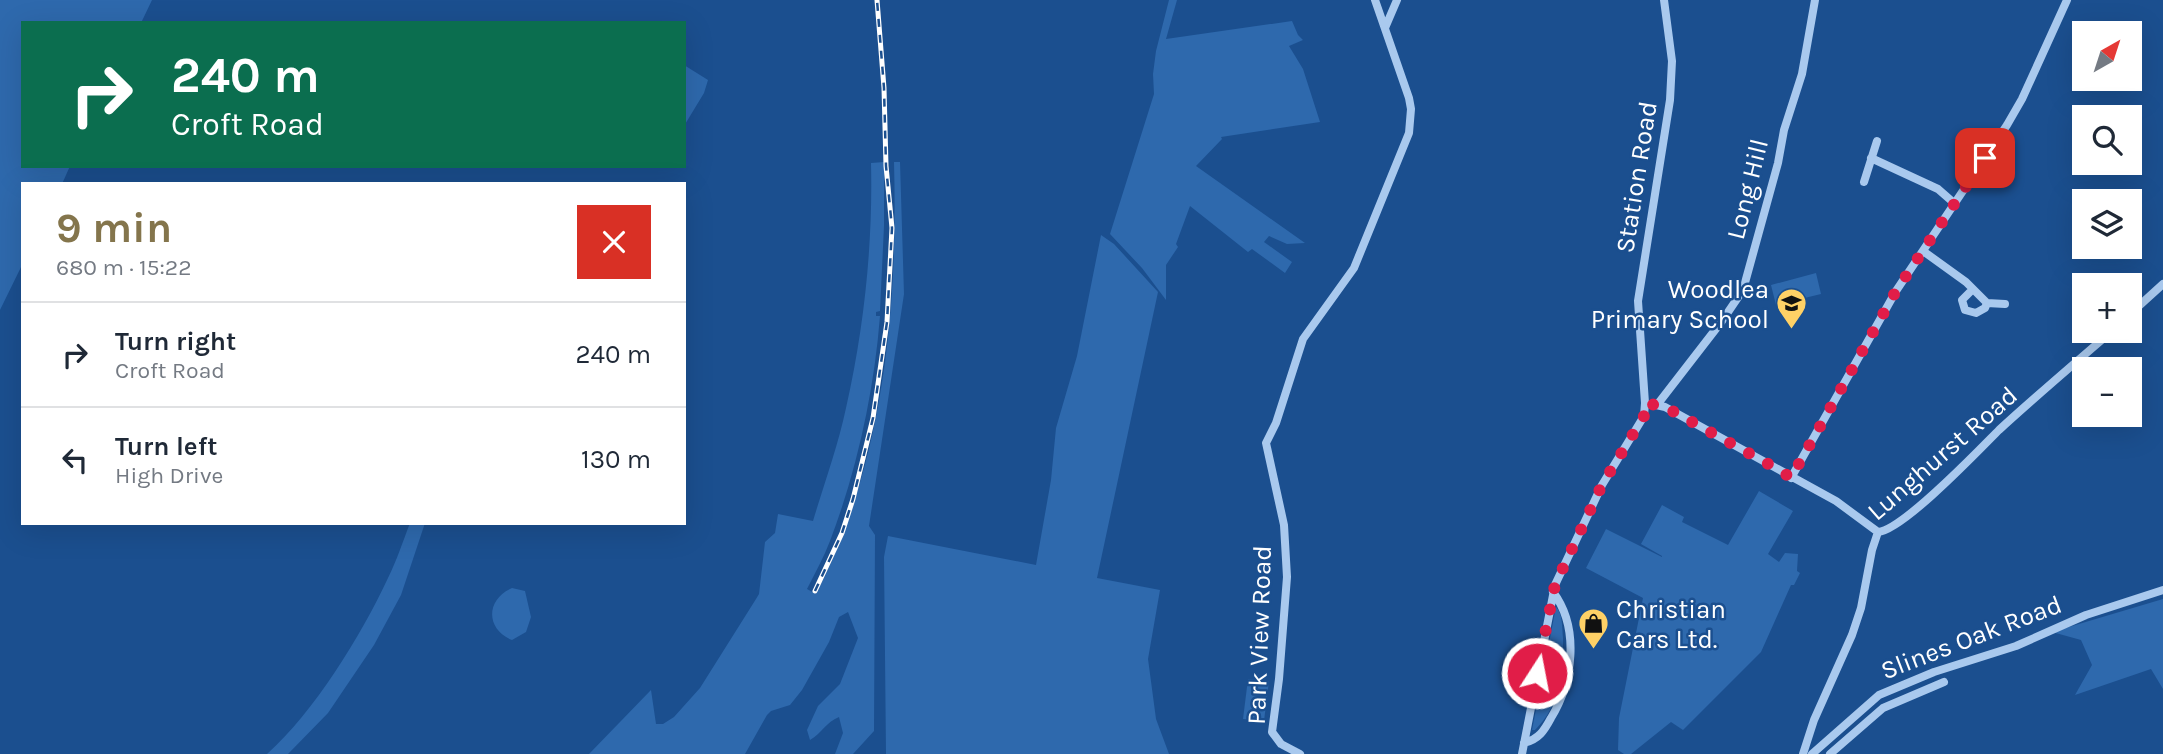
<!DOCTYPE html>
<html lang="en">
<head>
<meta charset="utf-8">
<style>
  body { margin:0; font-family:Karla,sans-serif; background:#f2f2f3; color:#1f2937; height:100vh; display:flex; flex-direction:column; font-size:26px; white-space:nowrap }
  * { box-sizing:border-box; margin:0 }
  p { font-size:23px; color:#747a83 }
  .icon { flex:none; width:38px; height:38px; fill:none; stroke:currentColor; stroke-width:2; stroke-linecap:round; stroke-linejoin:round }
  .map { position:relative; flex:1; overflow:hidden }
  .drawer { position:absolute; left:21px; top:182px; width:665px; height:343px; display:flex; flex-direction:column; background:#fff; border-radius:0px; box-shadow:0 7px 28px #0002 }
  .drawer>* { flex:none }
  .guide { position:absolute; left:21px; top:21px; width:665px; height:147px; border-radius:0px; box-shadow:0 7px 28px #0002; background:#0b6e4f; color:#fff; overflow:hidden }
  .needle { width:46px; rotate:39deg }
  .fabs { position:absolute; left:2072px; top:21px; display:grid; gap:14px }
  .fabs a { display:grid; place-items:center; width:70px; height:70px; border-radius:0px; background:#fff; box-shadow:0 7px 28px #0002; font-size:35px }
  .pin { position:absolute; display:grid; place-items:center; width:60px; height:60px; color:#fff; margin:-30px; border-radius:14px; box-shadow:0 4px 10px #0006 }
  .me { position:absolute; width:77px; margin:-38px; rotate:11deg; stroke-linejoin:round; filter:drop-shadow(0 0 5px #0008) }
  .turn { display:flex; align-items:center; gap:24px; height:147px; padding:0 35px; font-size:32px }
  .turn .icon { width:91px; height:91px; stroke-width:2.5 }
  .turn b { display:block; font-size:49px; line-height:60px }
  .round { display:grid; place-items:center; flex:none; width:74px; height:74px; border-radius:0px; background:#f2f2f3 }
  .overview { display:flex; align-items:center; justify-content:space-between; height:119px; padding:0 35px }
  h1 { font-size:42px; font-weight:700; line-height:52px; color:#84754c }
  ul { padding:0; list-style:none }
  li { display:flex; align-items:center; gap:21px; height:105px; padding:0 35px; border-top:2px solid #e0e1e3 }
  li div { flex:1 }
  li b { display:block; font-size:26px }
  li em { font-style:normal }
  .map>svg:first-child { display:block }
  .green { fill:#2e69ad }
  .lines { fill:none; stroke-linecap:round; stroke-linejoin:round }
  .minor { stroke:#a9c9ee; stroke-width:8 }
  .rail-casing { stroke:#fff; stroke-width:5 }
  .rail { stroke:#1b4f8f; stroke-width:2.5; stroke-dasharray:8; stroke-linecap:butt }
  .route { stroke:#e11d48; stroke-width:12; stroke-dasharray:0 21.6 }
  .labels { text-anchor:middle; stroke-width:5; stroke-linejoin:round; paint-order:stroke }
  .street-label { font-size:26px; fill:#fff; stroke:#1b4f8f }
  .poi-label { font-size:26px; fill:#fff; stroke:#1b4f8f; text-anchor:end }
</style>
</head>
<body>
<div class="map">
<svg width="2163" height="754" viewBox="0 0 2163 754">
  <rect width="100%" height="100%" fill="#1b4f8f"/>
  <path class="green" d="M0,0h152l-11,23h-118v143h47l-8,18h-39v79l-23,47z
    M1169,0h8l-11,39 126,-18 6,14 5,5 -14,6 14,23 17,53 -99,15 1,2 -26,27 109,77 -18,1 -18,-8 -5,6 28,20 -7,11 -33,-24 -4,3 -58,-46 -14,38 2,3 -12,18v35l-24,-32 -32,-34 44,-140 -1,-20 3,-23z
    M684,65l24,15 -4,13 -20,33z
    M884,162v64l-4,85 -4,1v4h4c-6,76 -23,154 -50,225 -6,16 -15,32 -23,48l9,5c68,-132 82,-286 78,-432h6l4,132 -35,232 6,9 -1,196 -21,23h-18l8,-21 -4,-16c-13,5 -17,16 -29,23l-3,-10 11,-24 22,-22 18,-46 -10,-26 -9,5 -10,25 -27,48 -12,15 -19,6 -4,4 -22,39h-156l62,-64 5,34h7l11,-7 26,-29 56,-89 3,-5 6,-52 10,-9 3,-19 35,7c11,-37 25,-75 33,-113 18,-80 27,-163 25,-245z
    M1101,235l13,9 44,48 -61,286 63,12 -12,69 8,60 13,35h-283l-2,-197 4,-21 148,29 15,-85 5,-52 21,-72z
    M1816,273l5,21 -45,11 -5,-20z
    M1759,491l34,20 -25,43 11,8 6,-9 13,1 -1,17 3,2 -6,12h-3l-30,67 -78,78 -12,-8 -40,32h-7l-6,-4 1,-32 24,-120 -57,-30 20,-39 56,28v-1l-21,-12 21,-39 22,12 -2,5 46,23z
    M410,523h15l-24,72 -27,50 -46,68 -40,41h-21c47,-42 94,-118 121,-176 9,-18 15,-37 22,-55z
    M512,588l13,3 6,26 -5,15 -14,8c-27,-11 -26,-41 0,-52z
    M2163,599v90l-12,-20 -76,26 17,-30 -11,-25 -29,-8z
    M1556,607c7,7 6,21 7,31 0,33 -3,68 -28,92h-3z
    M1248,679l21,2 -5,40 -21,-2z"/>
  <g class="lines">
    <path class="minor" d="M1385,28l12,-28
      M1871,158l67,31 16,14
      M1864,182l13,-41
      M1923,251l43,31 21,21 18,1
      M1973,289l-11,11 3,10 11,3 9,-5 2,-5
      M2130,314l33,-30
      M1652,404l13,3 171,94 42,31
      M1657,405l65,-84 21,-31 35,-127 6,-33 18,-56 13,-74
      M1791,478l105,-187 111,-166 15,-26 45,-99
      M1524,743c15,-4 20,-12 27,-25 22,-36 29,-90 2,-126
      M1300,754l-19,-10 -9,-12 7,-53 8,-102 -3,-52 -18,-82 10,-20 27,-84 51,-71 55,-135 2,-24 -2,-11 -34,-98
      M1522,754l33,-169 47,-100 42,-69 1,-13 -7,-102 32,-201 2,-39 -8,-61
      M1803,754l11,-34 38,-85 9,-27 11,-58 6,-18c25,-2 100,-81 121,-102 37,-34 75,-66 113,-99
      M1812,754l67,-59 55,-23 82,-26 70,-31 77,-25
      M1830,754l53,-46 61,-26"/>
    <defs>
      <path id="rail" d="M815,591l27,-58 11,-34 20,-81 14,-96 5,-94 -6,-62 -2,-78 -7,-88"/>
    </defs>
    <use href="#rail" class="rail-casing"/>
    <use href="#rail" class="rail"/>
  </g>
  <g class="lines">
    <path class="route" d="M1537,673l18,-88 47,-100 42,-69 1,-13 20,4 116,64 10,7 105,-187 89,-133"/>
  </g>
  <defs>
    <symbol id="school-pin" viewBox="-11 -11 22 30"><path d="M0 17L-7.5 6A9.5 9.5 0 1 1 7.5 6Z" fill="#ffd166" stroke="#1b4f8f"/><path d="M0-5L7-2L0 1L-7-2ZM-4 1L0 2.5L4 1V4Q0 6-4 4Z" fill="#111"/></symbol>
    <symbol id="shop-pin" viewBox="-11 -11 22 30"><path d="M0 17L-7.5 6A9.5 9.5 0 1 1 7.5 6Z" fill="#ffd166" stroke="#1b4f8f"/><path d="M-5-2.5h2.3a2.7 3.5 0 0 1 5.4 0H5L5.5 6h-11ZM-1.5-2.5h3a1.5 2.3 0 0 0-3 0Z" fill="#111"/></symbol>
  </defs>
  <g fill-rule="evenodd">
    <use href="#school-pin" x="1774" y="286" width="35" height="47"/>
    <use href="#shop-pin" x="1576" y="606" width="35" height="47"/>
  </g>
  <g class="labels">
    <g class="street-label">
      <text transform="translate(1636 177) rotate(-81)" y="9">Station Road</text>
      <text transform="translate(1747 189) rotate(-76)" y="9">Long Hill</text>
      <text transform="translate(1942 453) rotate(-41)" y="9">Lunghurst Road</text>
      <text transform="translate(1259 635) rotate(-88)" y="9">Park View Road</text>
      <text transform="translate(1971 637) rotate(-21)" y="9">Slines Oak Road</text>
    </g>
    <g class="poi-label">
      <text x="1769" y="298">Woodlea<tspan x="1769" dy="30">Primary School</tspan></text>
      <text x="1616" y="618" text-anchor="start">Christian<tspan x="1616" dy="30">Cars Ltd.</tspan></text>
    </g>
  </g>
</svg>
<div class="fabs">
<a><svg class="needle" viewBox="-14 -14 28 28"><path d="M0-13l5 13h-10z" fill="#e53935"/><path d="M0 13l5-13h-10z" fill="#747a83"/></svg></a>
<a><svg class="icon" aria-label="search" viewBox="0 0 24 24"><circle cx="10" cy="10" r="6"/><path d="M15 15l6 6"/></svg></a>
<a><svg class="icon" aria-label="layers" viewBox="0 0 24 24"><path d="M12 4l9 5-9 5-9-5zM3 14l9 5 9-5"/></svg></a>
<a>+</a>
<a>−</a>
</div>
<div class="pin" style="left:1985px;top:158px;background:#d93025"><svg class="icon" aria-label="arrive" viewBox="0 0 24 24"><path d="M6 21V4h12l-3 4 3 4H6"/></svg></div>
<svg class="me" style="left:1537px;top:673px" viewBox="-20 -20 40 40"><circle r="17" fill="#e11d48" stroke="#fff" stroke-width="3"/><path d="M0-11L8 9 0 5-8 9z" fill="#fff"/></svg>
<div class="guide">
<div class="turn"><svg class="icon" aria-label="right" viewBox="0 0 24 24"><path d="M7 20v-9h11M14 6l5 5-5 5"/></svg><div><b>240 m</b>Croft Road</div></div>
</div>
<section class="drawer">
<div class="overview"><div><h1>9 min</h1><p>680 m · 15:22</p></div><a class="round" style="background:#d93025;color:#fff"><svg class="icon" aria-label="close" viewBox="0 0 24 24"><path d="M6 6l12 12M18 6L6 18"/></svg></a></div>
<ul>
<li><svg class="icon" aria-label="right" viewBox="0 0 24 24"><path d="M7 20v-9h11M14 6l5 5-5 5"/></svg><div><b>Turn right</b><p>Croft Road</p></div><em>240 m</em></li>
<li><svg class="icon" aria-label="left" viewBox="0 0 24 24"><path d="M17 20v-9H6M10 6l-5 5 5 5"/></svg><div><b>Turn left</b><p>High Drive</p></div><em>130 m</em></li>
</ul>
</section>
</div>
</body>
</html>
